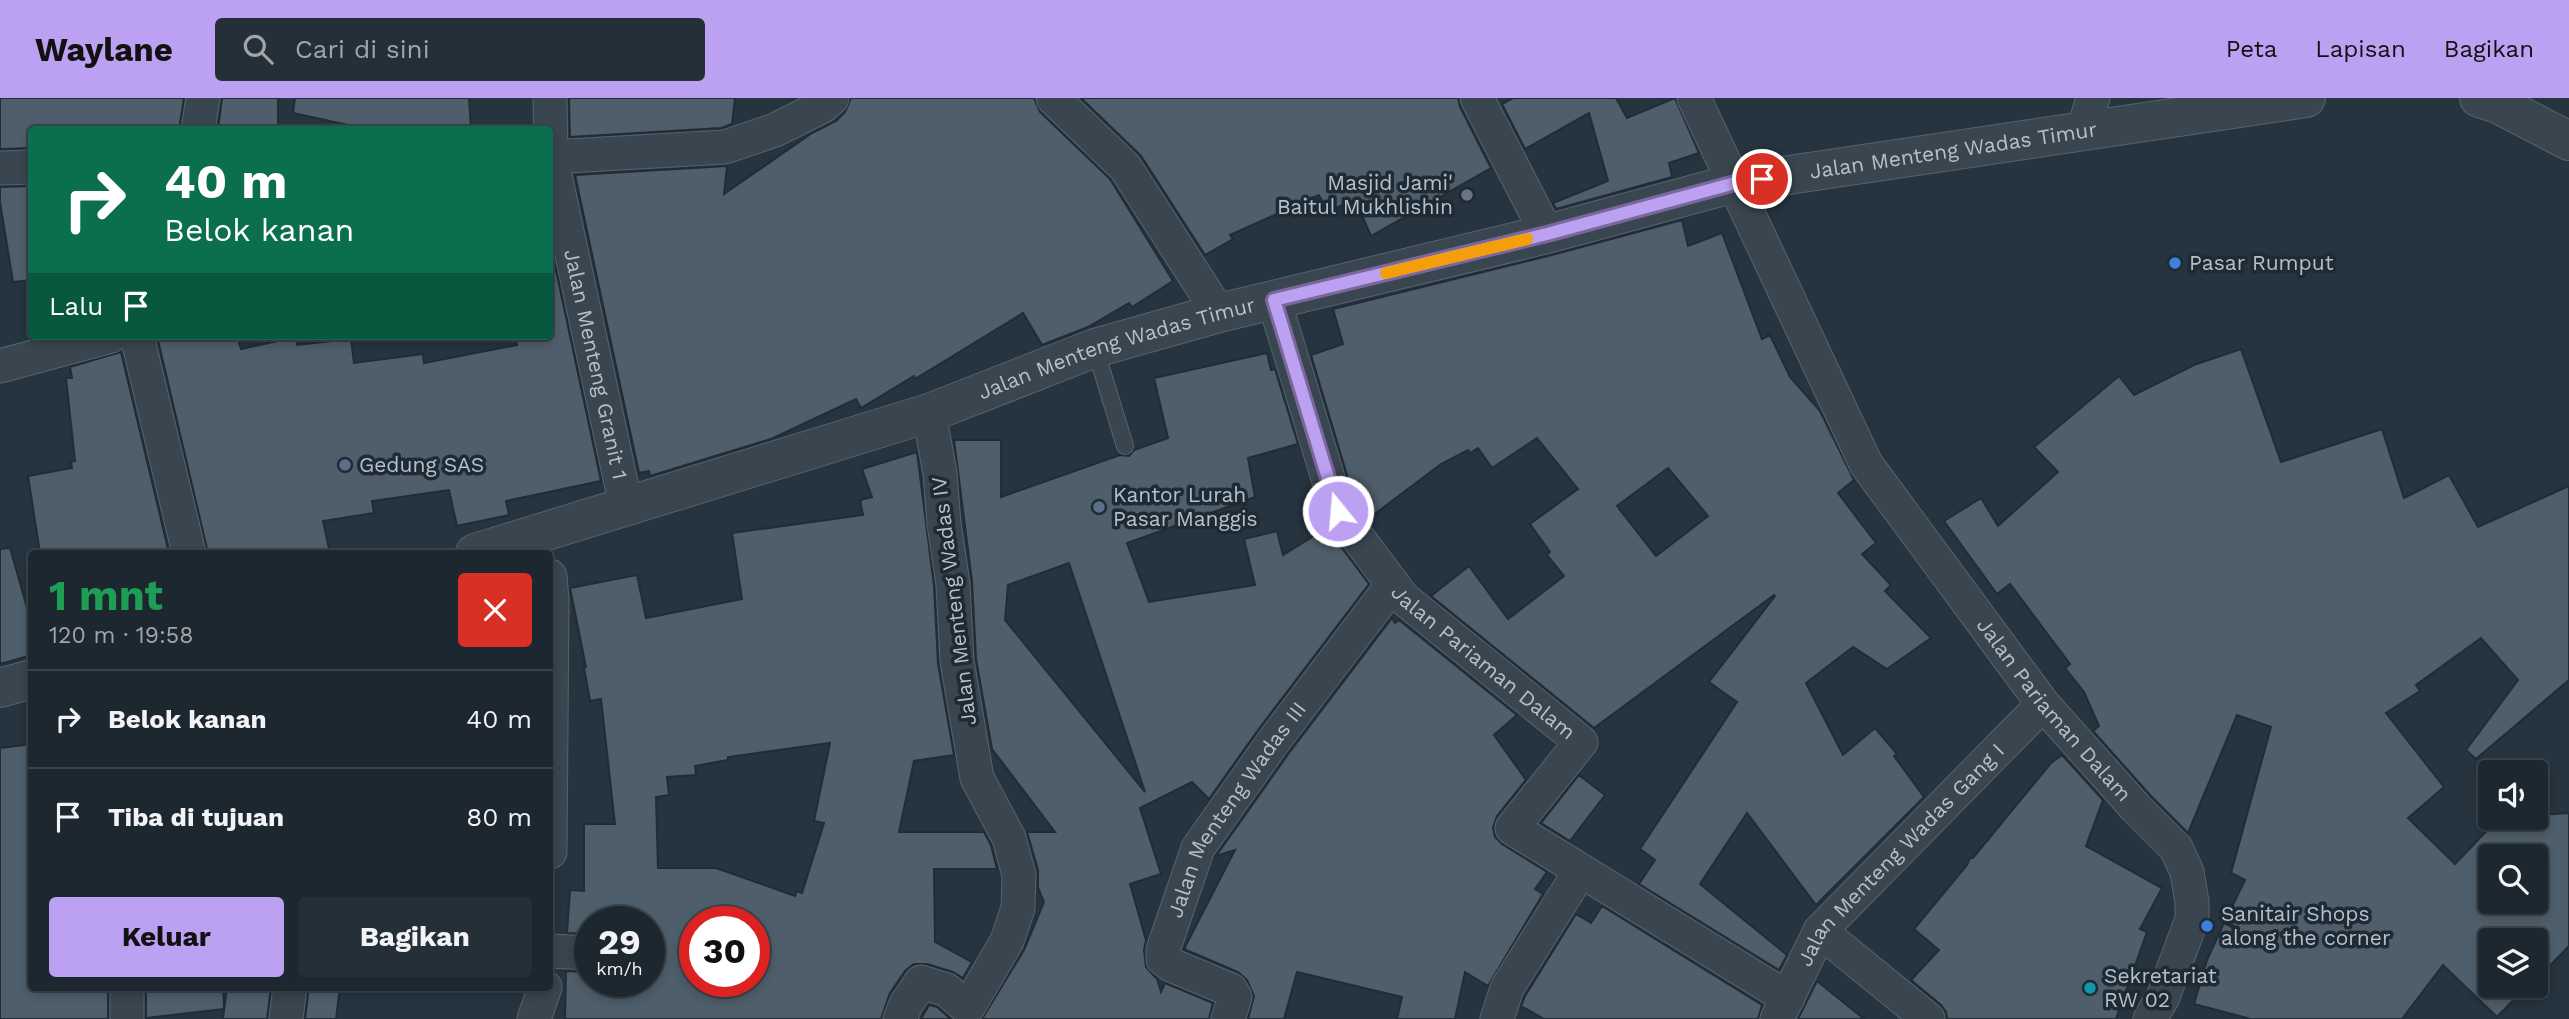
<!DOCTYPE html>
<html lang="id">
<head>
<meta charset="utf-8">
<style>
  body { margin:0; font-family:"Work Sans",sans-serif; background:#252f37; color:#f1f3f6; height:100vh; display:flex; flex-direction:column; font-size:26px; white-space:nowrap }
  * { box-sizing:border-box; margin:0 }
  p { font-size:23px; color:#a0a5aa }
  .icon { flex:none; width:38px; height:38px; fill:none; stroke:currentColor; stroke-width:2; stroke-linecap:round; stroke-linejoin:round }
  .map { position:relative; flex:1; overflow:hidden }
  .side { position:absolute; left:28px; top:452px; width:525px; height:441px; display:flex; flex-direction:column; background:#1c272f; border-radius:7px; box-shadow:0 4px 10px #0003,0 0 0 2px #3a444b }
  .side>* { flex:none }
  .banner { position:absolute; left:28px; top:28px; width:525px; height:214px; border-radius:7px; box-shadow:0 4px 10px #0003,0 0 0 2px #3a444b; background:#0b6e4f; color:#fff; overflow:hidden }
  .fabs { position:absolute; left:2478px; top:662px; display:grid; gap:14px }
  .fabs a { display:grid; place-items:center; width:70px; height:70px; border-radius:7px; background:#1c272f; box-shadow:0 4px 10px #0003,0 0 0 2px #3a444b; font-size:35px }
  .speed { position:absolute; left:574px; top:808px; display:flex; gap:14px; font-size:35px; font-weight:700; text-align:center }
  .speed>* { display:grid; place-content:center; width:91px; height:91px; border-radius:50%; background:#1c272f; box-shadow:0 4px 10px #0003,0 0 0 2px #3a444b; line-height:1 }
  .speed small { font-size:18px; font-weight:400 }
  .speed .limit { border:10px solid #d22; background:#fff; color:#111 }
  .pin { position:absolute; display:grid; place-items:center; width:60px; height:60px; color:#fff; margin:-30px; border:4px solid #fff; border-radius:50%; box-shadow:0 2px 7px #0007 }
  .me { position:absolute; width:77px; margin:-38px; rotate:343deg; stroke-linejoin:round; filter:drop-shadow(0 0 5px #0008) }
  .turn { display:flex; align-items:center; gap:24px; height:147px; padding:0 21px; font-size:32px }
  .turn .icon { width:91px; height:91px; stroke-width:2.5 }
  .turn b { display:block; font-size:49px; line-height:60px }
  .then { display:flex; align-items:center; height:66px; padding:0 21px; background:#0003; gap:14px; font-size:26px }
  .round { display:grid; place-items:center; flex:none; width:74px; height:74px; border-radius:7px; background:#252f37 }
  .head { display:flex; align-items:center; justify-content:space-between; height:119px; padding:0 21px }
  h1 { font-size:42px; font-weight:700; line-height:52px; color:#1e9e55 }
  .action { display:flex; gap:14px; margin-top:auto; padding:14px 21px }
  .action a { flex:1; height:80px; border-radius:7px; background:#bca0f2; color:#111; font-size:28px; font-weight:700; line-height:80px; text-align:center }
  .action a+a { background:#252f37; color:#f1f3f6 }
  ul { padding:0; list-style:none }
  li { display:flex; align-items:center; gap:21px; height:98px; padding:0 21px; border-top:2px solid #3a444b }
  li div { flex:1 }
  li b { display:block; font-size:26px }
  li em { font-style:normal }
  header { display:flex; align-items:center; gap:42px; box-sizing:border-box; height:98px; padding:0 35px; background:#bca0f2; color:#111 }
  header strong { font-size:33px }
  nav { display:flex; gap:38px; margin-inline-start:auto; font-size:24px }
  .search { width:490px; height:63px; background:#252f37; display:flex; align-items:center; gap:18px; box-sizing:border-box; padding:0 24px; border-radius:7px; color:#a0a5aa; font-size:26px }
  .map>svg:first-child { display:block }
  .building { fill:#4e5e6a; stroke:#202c36; stroke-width:2; fill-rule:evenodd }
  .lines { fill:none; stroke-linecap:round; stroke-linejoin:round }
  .service-casing { stroke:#57636c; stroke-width:18 }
  .minor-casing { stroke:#57636c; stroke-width:35 }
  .tertiary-casing { stroke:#57636c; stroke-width:40 }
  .service { stroke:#39454f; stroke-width:16 }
  .minor { stroke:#39454f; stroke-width:33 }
  .tertiary { stroke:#39454f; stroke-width:38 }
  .route-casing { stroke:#7a689d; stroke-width:18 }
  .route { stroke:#bca0f2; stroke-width:12 }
  .slow { stroke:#f59e0b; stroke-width:12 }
  .worship-dot { fill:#6b7280; stroke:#1e2a34; stroke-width:2.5 }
  .shop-dot { fill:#3f7fe0; stroke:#1e2a34; stroke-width:2.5 }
  .service-dot { fill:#5c6f8a; stroke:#1e2a34; stroke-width:2.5 }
  .culture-dot { fill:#0f9aa8; stroke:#1e2a34; stroke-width:2.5 }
  .labels { text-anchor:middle; stroke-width:7; stroke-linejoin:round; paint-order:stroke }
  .street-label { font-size:21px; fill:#b5c0c9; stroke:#1e2a34 }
  .poi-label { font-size:21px; fill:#b5c0c9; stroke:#1e2a34; text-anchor:start }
</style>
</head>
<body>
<header>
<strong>Waylane</strong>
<div class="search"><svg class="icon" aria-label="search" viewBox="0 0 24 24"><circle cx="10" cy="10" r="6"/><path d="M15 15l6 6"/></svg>Cari di sini</div>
<nav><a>Peta</a><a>Lapisan</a><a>Bagikan</a></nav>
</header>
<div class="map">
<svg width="2569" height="921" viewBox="0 0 2569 921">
  <rect width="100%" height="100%" fill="#25343f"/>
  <path class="building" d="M0,0h184l-5,32h-147v18l-32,1z
    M222,0h56v32h-60z
    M295,0h174l2,32h-100l-78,-17z
    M569,0h166l-3,26 -11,4 -151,9z
    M851,0h183l6,14 70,67 63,102 -41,26 -3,-4 -41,24 -46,18 -19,-32 -108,66 -1,-3 -53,32 -5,-9 -85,40 -121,37 -1,-5 -10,2 -64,-298 152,-9 -3,28 88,-61 24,-12 9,-9z
    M1081,0h377l2,9 31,61 -120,68 -16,-37 -27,13 -9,-17 -89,40 3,4 -28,16 -64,-99z
    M1513,0h103l11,20 48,-20 24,55 -30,10 3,14 -116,32 -3,-6 55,-22 -19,-68 -64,36 -23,-45z
    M32,88v94l-19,2 -13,-80v-15z
    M1682,122l6,26 34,-13 40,106 8,-4 20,42 30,34 34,69 -16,13 38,50 -14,11 29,31 -6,6 46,47 -44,31 -34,-22 -47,36 37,72 32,-27 22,26 -3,2 30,41 -108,108 -69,-92 -47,71 87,71 -8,15 -140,-86 16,-24 -15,-11 97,-147 -28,-20 66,-86 -1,-1 -180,133 -163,-132 38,-30 39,53 56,-43 -17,-21 3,-3 -20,-28 48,-35 -41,-51 -45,30 -14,-20 -8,5 -2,-3 -27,14 -73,55 -13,-17 -44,-147 32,-11 -10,-35 219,-54zM1668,370l40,48 -52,40 -39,-50z
    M550,144l51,239 -95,20 3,14 -52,11 -8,-36 -77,11 2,12 -51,8 7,32h-122l-51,-217h80l4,13 55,-12 1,8 54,-6 3,24 69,-9 1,9 93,-18 -2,-9h35z
    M2241,251l40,113 101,-33 22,69 45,-23 29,52 91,-41v194l-93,79 -10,-9 52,-70 -37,-42 -65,47 4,6 -34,22 58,74 -36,31 47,46 44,-46 70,-5v133l-33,34v-40h-46v45h38l-31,32 -54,-52 -41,54h-151l-57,-15 13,-44 17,-37 12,6 -9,-12 18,-37 -14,-7 40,-146 -34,-12 -49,118 -38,-38 -57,-64 6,-5 -15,-34 -19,-24 5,-4 -60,-80 -13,10 -53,-73 37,-23 17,28 60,-54 -24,-25 85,-71 15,19 60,-30zM2490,758h46v45h-46z
    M121,254l48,201h-129l-12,-77 44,-8 -1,-6 4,-1 -9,-83h6l-2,-11z
    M1267,255l4,17 4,-1 23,75 -50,14 7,39 -128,46 22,59 106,-17 -11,-46 33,-8 6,24 44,-27 42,56 -111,146 -49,69 -17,-17 -52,26 21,66 -31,10 16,56 -2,10 2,17 11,12 4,13 4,-9 48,20 -4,16h-227l42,-69 20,-48 -6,-14v-18l-11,-38h28l-63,-83 -16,-90 -4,-78 -18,-141h47v57l119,-42 9,1 5,-6 34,-12 -14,-60zM1069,465l76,229 -140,-172 3,-35z
    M917,354l17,134 4,78 16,91 -40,6 -15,71h85l7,13 6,24h-63l1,73 37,20 -9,16 -10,-6 -26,-8h-13l-9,7 -15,22 -9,26h-316l1,-48 24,1v10h59v-60h-59v12l-23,-1 3,-43 14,1v-67h31l-14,-125 -11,2 -6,-33 2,-1 -16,-79 67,-13 9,43 96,-19 -10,-66 131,-18 -3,-15 12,-3 -10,-28zM830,645l-16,78 10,2 -22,70 -5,-2 -2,5 -79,-28h-58l-2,-71 13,-2 -2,-18 29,-2 -1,-9 33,-6v-3zM695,824h59v60h-59z
    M10,450l22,77v30l-32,9v-115z
    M1392,520l3,5 4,-3 118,95 -23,20 32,45 -29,36 -4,11 2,10 7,7 45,28 -12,17 8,5 -55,92 -23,-14 -10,47h-58l5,-22 -105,-25 -13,47h-36l6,-23 -7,-16 -9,-8 -54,-23 51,-99 -19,6 73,-103z
    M32,646v243h76v32h-108v-271z
    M2062,657l41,45 -17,46 76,42 -22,41 7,3 -31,87h-169l-1,-7 -5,-7 -30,-25 28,-30 -25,-21 53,-64 3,-7h3l78,-95z
    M1579,677l26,20 -35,46 -29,-18z
    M1602,808l160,99 -4,14h-214l-23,-13 4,-10 51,-82 15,9z
    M1817,883l47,38h-66z
    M146,889h77l1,22 -78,9z
    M227,889h44l-4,32h-44z
    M309,889h31l-4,32h-31z
    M929,907l8,2 14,12h-30z"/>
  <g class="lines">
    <defs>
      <path id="service" d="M1095,250l30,98"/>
      <g id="minor">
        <path id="s1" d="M550,0l1,59 75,349"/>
        <path d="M1053,0l72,69 94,146"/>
        <path d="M1477,0l70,136"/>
        <path id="s2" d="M1694,0l172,366 177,240 93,104 40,40 11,24 5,30v17l-29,78 -13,22"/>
        <path d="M198,32l5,-32"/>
        <path d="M2083,34l10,-34"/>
        <path d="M551,59l174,-10 50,-17 48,-24 9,-8"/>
        <path d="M0,70l32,-1"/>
        <path id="s3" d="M1274,202l64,211 65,87 178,144 -69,86 276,170"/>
        <path d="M137,238l52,217"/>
        <path d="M0,268l111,-30"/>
        <path d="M550,478l2,24 -2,252"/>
        <path d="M1820,833l108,88"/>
        <path d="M550,853l40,2"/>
        <path d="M127,921v-32"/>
        <path d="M286,921l4,-32"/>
        <path d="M534,921l11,-32"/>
        <path d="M900,921l6,-15 15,-22 26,8 18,16h4l38,-65 11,-33 1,-33 -10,-37 -32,-60 -20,-117 -4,-77 -9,-60 -4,-51 -11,-60"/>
        <path id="s4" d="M1228,921l7,-22 -4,-7 -60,-25 -8,-6v-9l35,-102 75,-106 120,-158"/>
        <path d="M1497,921l10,-31 74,-118"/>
        <path id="s5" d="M1777,921l43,-88 223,-227"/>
      </g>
      <g id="tertiary">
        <path d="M2479,0l19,6 71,37"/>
        <path id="s6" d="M475,455l454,-140 166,-65 124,-35 328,-79 188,-51 571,-85"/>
        <path d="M0,590l32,-9"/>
      </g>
    </defs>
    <use href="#service" class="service-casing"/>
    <use href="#minor" class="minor-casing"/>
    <use href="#tertiary" class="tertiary-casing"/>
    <use href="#service" class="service"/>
    <use href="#minor" class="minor"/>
    <use href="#tertiary" class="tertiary"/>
  </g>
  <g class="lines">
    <defs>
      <path id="route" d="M1338,413l-64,-211 273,-66 188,-51 27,-4"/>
    </defs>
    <use href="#route" class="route-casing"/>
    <use href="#route" class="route"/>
    <path class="slow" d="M1386,175l141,-34"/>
  </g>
  <circle class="worship-dot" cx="1467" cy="97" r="7"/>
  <g class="shop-dot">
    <circle cx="2175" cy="165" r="7"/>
    <circle cx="2207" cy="828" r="7"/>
  </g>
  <g class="service-dot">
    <circle cx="345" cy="367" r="7"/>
    <circle cx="1099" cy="409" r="7"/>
  </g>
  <circle class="culture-dot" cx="2090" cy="890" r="7"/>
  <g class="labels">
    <g class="street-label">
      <text dy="7" stroke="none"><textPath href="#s6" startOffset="1535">Jalan Menteng Wadas Timur</textPath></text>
      <text dy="7" stroke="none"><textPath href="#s6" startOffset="674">Jalan Menteng Wadas Timur</textPath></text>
      <text dy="7" stroke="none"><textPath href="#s1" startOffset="271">Jalan Menteng Granit 1</textPath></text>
      <text transform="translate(954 503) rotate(-97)" y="7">Jalan Menteng Wadas IV</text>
      <text dy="7" stroke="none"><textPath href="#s3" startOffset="432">Jalan Pariaman Dalam</textPath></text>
      <text dy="7" stroke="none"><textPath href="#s2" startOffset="714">Jalan Pariaman Dalam</textPath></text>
      <text dy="7" stroke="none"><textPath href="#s4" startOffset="275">Jalan Menteng Wadas III</textPath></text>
      <text dy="7" stroke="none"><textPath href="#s5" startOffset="208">Jalan Menteng Wadas Gang I</textPath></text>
    </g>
    <g class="poi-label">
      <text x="1453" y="92" text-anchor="end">Masjid Jami'<tspan x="1453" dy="24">Baitul Mukhlishin</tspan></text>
      <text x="2189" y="172">Pasar Rumput</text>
      <text x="359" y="374">Gedung SAS</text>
      <text x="1113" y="404">Kantor Lurah<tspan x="1113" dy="24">Pasar Manggis</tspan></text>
      <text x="2221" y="823">Sanitair Shops<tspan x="2221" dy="24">along the corner</tspan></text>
      <text x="2104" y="885">Sekretariat<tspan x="2104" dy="24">RW 02</tspan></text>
    </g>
  </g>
</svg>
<div class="fabs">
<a><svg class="icon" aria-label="sound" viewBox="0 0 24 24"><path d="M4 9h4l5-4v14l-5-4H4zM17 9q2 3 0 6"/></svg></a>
<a><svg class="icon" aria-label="search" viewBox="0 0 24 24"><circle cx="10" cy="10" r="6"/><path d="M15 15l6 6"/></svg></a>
<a><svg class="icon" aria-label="layers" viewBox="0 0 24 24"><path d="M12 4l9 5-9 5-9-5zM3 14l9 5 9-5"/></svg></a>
</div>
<div class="speed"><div>29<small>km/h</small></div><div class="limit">30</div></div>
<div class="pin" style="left:1762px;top:81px;background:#d93025"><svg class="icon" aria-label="arrive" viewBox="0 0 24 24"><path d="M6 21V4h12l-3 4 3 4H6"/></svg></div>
<svg class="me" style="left:1338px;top:413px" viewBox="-20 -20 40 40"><circle r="17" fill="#bca0f2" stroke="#fff" stroke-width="3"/><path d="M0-11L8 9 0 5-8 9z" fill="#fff"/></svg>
<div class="banner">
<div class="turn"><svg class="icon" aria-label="right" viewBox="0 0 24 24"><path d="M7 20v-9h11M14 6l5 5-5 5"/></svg><div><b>40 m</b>Belok kanan</div></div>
<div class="then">Lalu<svg class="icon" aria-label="arrive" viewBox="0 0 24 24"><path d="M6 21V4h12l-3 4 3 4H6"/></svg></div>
</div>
<section class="side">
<div class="head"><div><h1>1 mnt</h1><p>120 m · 19:58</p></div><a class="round" style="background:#d93025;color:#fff"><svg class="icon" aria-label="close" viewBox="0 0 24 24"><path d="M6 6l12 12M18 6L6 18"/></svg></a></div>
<ul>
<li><svg class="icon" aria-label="right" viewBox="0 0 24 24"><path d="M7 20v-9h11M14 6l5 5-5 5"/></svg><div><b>Belok kanan</b></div><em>40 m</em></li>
<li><svg class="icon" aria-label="arrive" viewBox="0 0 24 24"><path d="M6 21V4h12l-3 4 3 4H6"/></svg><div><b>Tiba di tujuan</b></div><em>80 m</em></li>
</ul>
<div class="action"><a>Keluar</a><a>Bagikan</a></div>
</section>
</div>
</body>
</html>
